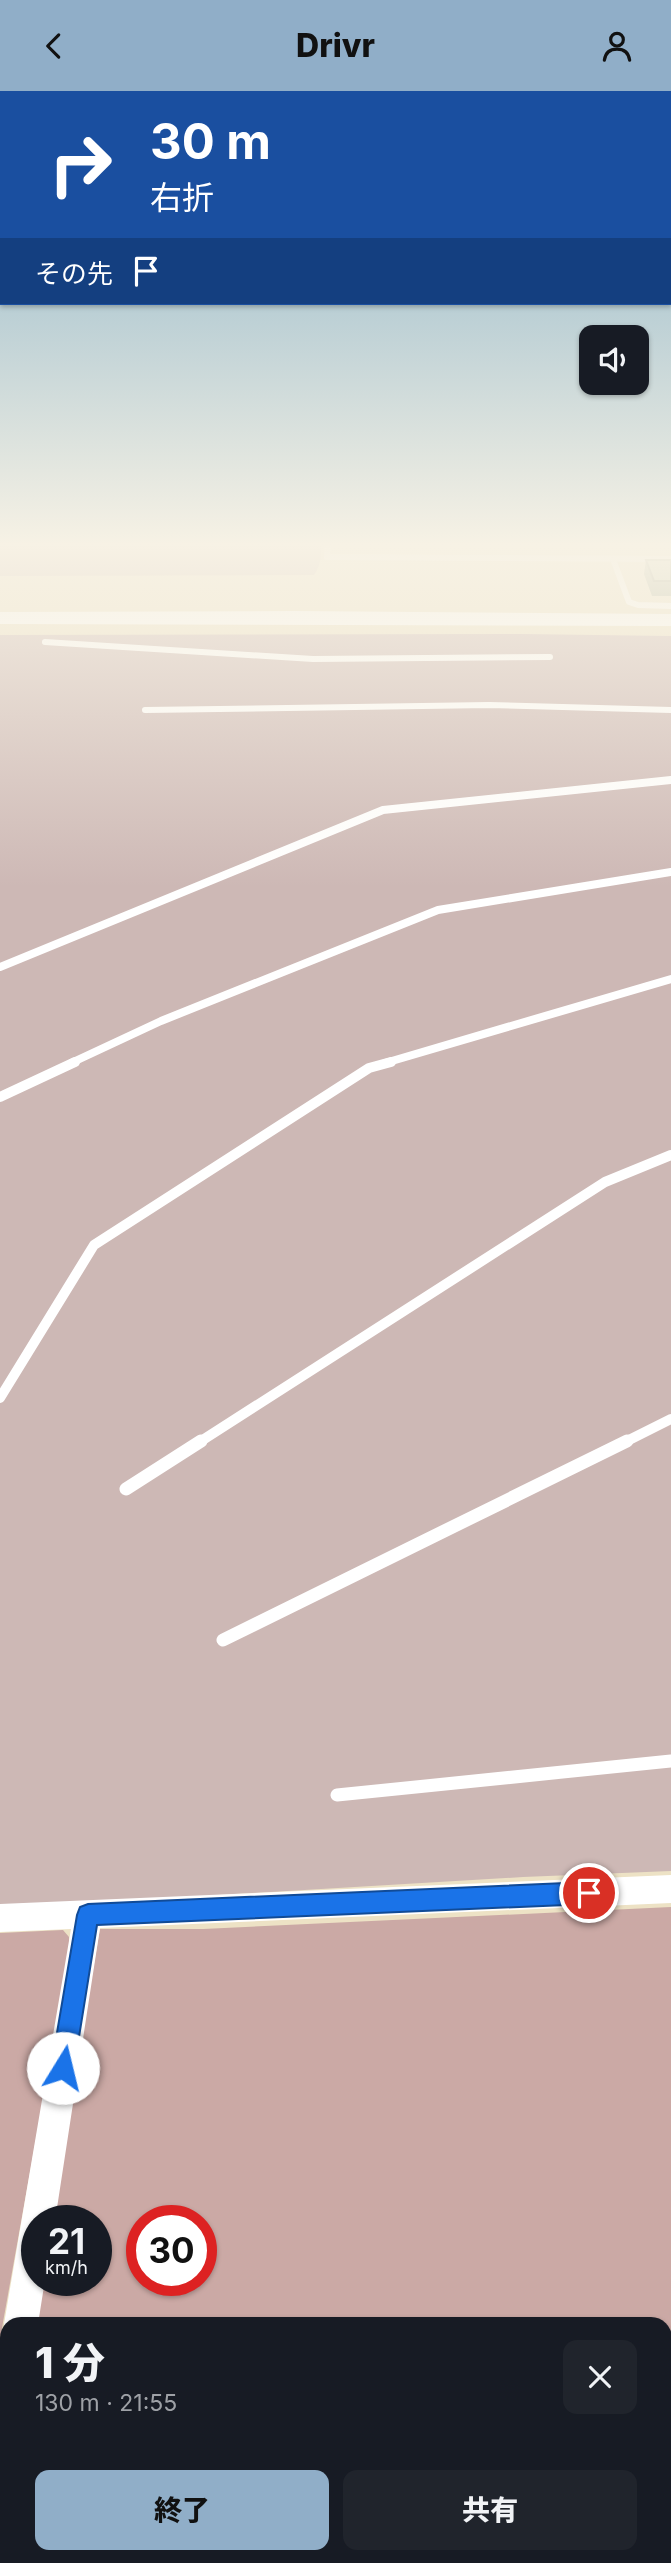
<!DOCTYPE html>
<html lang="ja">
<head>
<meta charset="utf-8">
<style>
  body { margin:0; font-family:Inter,"Noto Sans JP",sans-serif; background:#20242c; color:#f1f3f6; height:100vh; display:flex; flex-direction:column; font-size:26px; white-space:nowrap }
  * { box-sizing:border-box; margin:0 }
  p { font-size:23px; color:#9ea1a6 }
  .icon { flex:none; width:38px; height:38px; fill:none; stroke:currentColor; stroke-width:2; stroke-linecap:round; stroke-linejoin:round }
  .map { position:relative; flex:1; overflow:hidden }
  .side { position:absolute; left:0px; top:2226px; width:672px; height:247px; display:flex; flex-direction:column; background:#171b24; border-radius:21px 21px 0 0; box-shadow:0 2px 5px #0004 }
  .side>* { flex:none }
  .top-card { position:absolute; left:0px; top:0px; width:672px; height:214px; box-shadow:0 2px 5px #0004; background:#1a4fa0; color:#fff; overflow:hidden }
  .buttons { position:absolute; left:579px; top:234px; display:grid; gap:14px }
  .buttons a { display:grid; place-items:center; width:70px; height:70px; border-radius:14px; background:#171b24; box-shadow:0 2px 5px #0004; font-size:35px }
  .speed { position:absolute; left:21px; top:2114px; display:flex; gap:14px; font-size:35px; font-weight:700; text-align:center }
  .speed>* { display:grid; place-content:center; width:91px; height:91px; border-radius:50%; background:#171b24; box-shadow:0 2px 5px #0004; line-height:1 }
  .speed small { font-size:18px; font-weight:400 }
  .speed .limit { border:10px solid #d22; background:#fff; color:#111 }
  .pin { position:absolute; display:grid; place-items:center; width:60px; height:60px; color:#fff; margin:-30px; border:4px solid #fff; border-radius:50%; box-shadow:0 2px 7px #0007 }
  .me { position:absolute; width:77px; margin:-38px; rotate:9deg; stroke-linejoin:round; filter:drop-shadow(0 0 5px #0008) }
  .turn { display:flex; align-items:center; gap:24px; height:147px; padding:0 35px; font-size:32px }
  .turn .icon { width:91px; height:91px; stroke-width:2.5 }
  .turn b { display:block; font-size:49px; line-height:60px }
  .then { display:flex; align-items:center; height:66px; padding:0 35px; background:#0003; gap:14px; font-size:26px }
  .round { display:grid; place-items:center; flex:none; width:74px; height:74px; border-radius:14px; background:#20242c }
  .summary { display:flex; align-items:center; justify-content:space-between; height:119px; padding:0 35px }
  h1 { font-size:42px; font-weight:800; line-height:52px }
  .action { display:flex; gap:14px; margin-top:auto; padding:14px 35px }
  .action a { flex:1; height:80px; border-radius:14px; background:#90aec8; color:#111; font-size:28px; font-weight:800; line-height:80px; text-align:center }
  .action a+a { background:#20242c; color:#f1f3f6 }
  header { display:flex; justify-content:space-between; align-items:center; height:91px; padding:0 35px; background:#90aec8; color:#111; font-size:32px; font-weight:800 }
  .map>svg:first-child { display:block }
  .green { fill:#cdb8b5 }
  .forest { fill:#cba9a5; fill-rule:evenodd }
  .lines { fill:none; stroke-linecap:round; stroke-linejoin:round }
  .path { stroke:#827b68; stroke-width:7; stroke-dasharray:11 5; stroke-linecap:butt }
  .lane-far3 { stroke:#fff; stroke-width:6 }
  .lane-far2 { stroke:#fff; stroke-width:8 }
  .lane-far1 { stroke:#fff; stroke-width:10 }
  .lane { stroke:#fff; stroke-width:13 }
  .street { fill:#fff; fill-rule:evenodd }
  .highway { fill:#fff; fill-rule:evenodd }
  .wall { fill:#a5ac94 }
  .building { fill:#c0c8ac; stroke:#868c78; stroke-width:2 }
  .route { fill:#1a73e8; stroke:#114b97; stroke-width:2 }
</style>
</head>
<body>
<header><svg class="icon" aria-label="back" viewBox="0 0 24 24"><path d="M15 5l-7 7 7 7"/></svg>Drivr<svg class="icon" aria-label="person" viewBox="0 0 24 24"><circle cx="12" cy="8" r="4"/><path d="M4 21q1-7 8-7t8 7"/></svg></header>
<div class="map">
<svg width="671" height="2472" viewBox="0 0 671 2472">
  <rect width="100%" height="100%" fill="#ede2c5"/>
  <path class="green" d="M0,450h321c0,13 1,22 -7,34l-314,1z
    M521,543l150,2v1235l-148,6 -523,31v-1273z"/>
  <path class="forest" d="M671,1816v577h-6v-160h-632l7,-44h56v-59h-46l50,-292h103zM142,2130h59v59h-59z
    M63,1839l6,7v18l-69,384v-406z"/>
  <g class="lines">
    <path class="path" d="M0,2404l7,1
      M665,2422h6"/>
    <path class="lane-far3" d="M328,450l-1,16 344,2
      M613,468l16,43 9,3 33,1
      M45,551l268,17 237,-2
      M145,619l344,-5 182,5"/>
    <path class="lane-far2" d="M0,876l383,-157 288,-30
      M71,972l90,-42 277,-111 233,-38
      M385,972l286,-84"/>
    <path class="lane-far1" d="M0,1006l75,-35
      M0,1307l94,-153 275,-177 22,-6
      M198,1352l407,-261 66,-27
      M623,1352l48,-24"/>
    <path class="lane" d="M126,1398l75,-48
      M223,1549l404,-199
      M337,1704l334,-34"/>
    <path class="street" d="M671,1784v28l-571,25 -45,293h-18v59h8l-7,44h-31v8l-3,-8 67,-395 -71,3v-28z
      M7,2301v76l-7,3v-76z"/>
    <path class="highway" d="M294,520l377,3v12l-671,-2v-12z"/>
  </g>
  <path class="wall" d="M211,450h16l-1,3 -15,-1z
    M646,469h25v36h-19l-8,-22z"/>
  <path class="building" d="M646,469h25v21h-17z"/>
  <linearGradient id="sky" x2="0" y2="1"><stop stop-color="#83afc6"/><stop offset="0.57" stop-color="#f7f2e5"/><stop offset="1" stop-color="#f7f2e5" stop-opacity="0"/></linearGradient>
  <rect width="671" height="796" fill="url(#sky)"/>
  <path class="route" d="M589,1791l8,3 3,8 -3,7 -8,4 -492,21 -23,143 -3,8 -8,4 -9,-4 -3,-8 26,-153 3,-8 8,-3z"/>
</svg>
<div class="buttons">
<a><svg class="icon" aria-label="sound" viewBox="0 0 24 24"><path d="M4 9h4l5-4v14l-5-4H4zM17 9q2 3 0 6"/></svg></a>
</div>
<div class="speed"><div>21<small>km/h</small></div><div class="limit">30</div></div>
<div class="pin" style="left:589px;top:1802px;background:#d93025"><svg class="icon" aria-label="arrive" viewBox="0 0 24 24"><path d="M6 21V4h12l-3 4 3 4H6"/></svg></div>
<svg class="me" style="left:63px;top:1977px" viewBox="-20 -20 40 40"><circle r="19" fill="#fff"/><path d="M0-13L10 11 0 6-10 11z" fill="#1a73e8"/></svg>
<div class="top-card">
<div class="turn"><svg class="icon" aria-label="right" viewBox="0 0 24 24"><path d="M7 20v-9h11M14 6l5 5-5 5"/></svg><div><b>30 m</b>右折</div></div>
<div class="then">その先<svg class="icon" aria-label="arrive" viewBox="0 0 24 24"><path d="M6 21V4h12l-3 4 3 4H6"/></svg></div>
</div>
<section class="side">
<div class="summary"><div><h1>1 分</h1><p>130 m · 21:55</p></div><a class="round"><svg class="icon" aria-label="close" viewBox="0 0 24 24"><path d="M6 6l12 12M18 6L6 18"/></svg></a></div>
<div class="action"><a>終了</a><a>共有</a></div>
</section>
</div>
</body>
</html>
